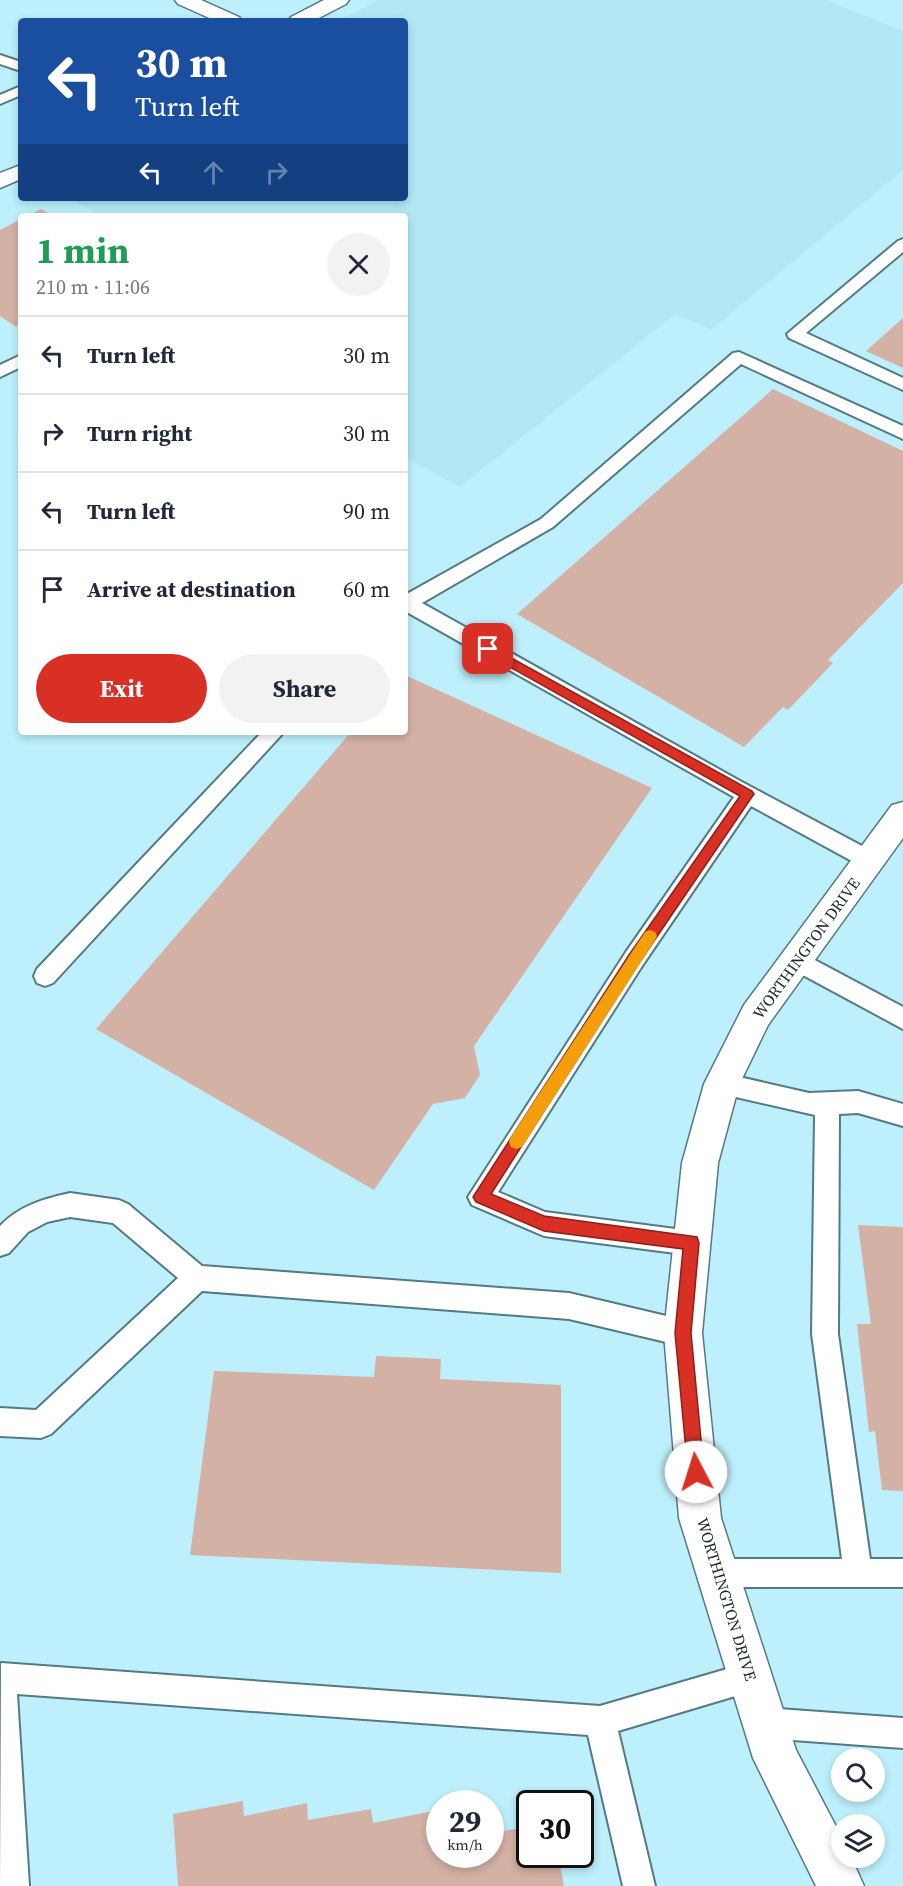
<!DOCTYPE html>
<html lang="en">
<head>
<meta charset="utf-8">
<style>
  body { margin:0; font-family:"Source Serif 4",serif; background:#f2f2f3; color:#1f2937; height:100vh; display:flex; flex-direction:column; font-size:22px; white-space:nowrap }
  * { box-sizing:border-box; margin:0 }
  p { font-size:20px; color:#747a83 }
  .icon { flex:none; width:33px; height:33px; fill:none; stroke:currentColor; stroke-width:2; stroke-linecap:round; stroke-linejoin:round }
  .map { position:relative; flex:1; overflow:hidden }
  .drawer { position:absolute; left:18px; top:213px; width:390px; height:522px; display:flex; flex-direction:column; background:#fff; border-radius:6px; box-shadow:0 3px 9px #0003 }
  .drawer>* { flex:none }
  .hud { position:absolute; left:18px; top:18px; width:390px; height:183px; border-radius:6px; box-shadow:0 3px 9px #0003; background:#1a4fa0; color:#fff; overflow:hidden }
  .buttons { position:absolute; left:831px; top:1748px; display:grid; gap:12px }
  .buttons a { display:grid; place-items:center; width:54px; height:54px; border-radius:50%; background:#fff; box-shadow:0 3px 9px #0003; font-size:30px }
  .speed { position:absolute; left:426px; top:1790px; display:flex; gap:12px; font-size:30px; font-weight:700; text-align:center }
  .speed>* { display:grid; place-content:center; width:78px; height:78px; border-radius:50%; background:#fff; box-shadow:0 3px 9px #0003; line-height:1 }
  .speed small { font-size:15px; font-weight:400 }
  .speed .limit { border:3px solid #111; border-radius:9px; background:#fff; color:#111 }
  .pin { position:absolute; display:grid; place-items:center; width:51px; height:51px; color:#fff; margin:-26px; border-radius:12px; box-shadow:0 3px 9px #0006 }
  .me { position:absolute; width:66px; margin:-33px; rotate:355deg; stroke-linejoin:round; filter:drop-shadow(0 0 4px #0008) }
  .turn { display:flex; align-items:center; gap:21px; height:126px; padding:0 18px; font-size:27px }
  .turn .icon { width:78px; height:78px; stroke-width:2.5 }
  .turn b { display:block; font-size:42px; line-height:51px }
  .lanes { display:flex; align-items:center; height:57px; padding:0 18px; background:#0003; justify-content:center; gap:30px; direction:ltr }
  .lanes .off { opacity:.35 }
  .round { display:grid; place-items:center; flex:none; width:63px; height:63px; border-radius:32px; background:#f2f2f3 }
  .headline { display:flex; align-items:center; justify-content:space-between; height:102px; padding:0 18px }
  h1 { font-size:36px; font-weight:700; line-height:45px; color:#1e9e55 }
  .action { display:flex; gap:12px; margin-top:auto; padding:12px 18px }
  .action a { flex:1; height:69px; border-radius:36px; background:#d93025; color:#fff; font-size:24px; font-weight:700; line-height:69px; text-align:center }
  .action a+a { background:#f2f2f3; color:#1f2937 }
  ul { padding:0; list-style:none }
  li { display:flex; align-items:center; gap:18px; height:78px; padding:0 18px; border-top:2px solid #e0e1e3 }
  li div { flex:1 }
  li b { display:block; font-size:22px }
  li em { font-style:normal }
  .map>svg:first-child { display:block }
  .built { fill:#bdf0fc; fill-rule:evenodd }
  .green { fill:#b1e8f4 }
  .building { fill:#d4b1a5 }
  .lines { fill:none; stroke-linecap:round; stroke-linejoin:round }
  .lane-casing { stroke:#547a83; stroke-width:4 }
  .street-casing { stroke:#547a83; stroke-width:3 }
  .secondary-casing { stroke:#547a83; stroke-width:3 }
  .lane { fill:#fff; fill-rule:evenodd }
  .street { fill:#fff; fill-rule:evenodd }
  .secondary { fill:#fff; fill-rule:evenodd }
  .route { fill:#d93025; stroke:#8d1f18; stroke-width:1.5 }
  .slow { fill:#f59e0b }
  .labels { text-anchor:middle; stroke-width:5; stroke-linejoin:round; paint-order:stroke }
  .street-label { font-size:16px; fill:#19292c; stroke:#fff }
</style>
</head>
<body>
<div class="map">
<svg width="903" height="1886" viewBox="0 0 903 1886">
  <rect width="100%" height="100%" fill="#dff8fd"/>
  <path class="built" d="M0,0h903v1886h-903zM21,21h384v177h-384zM21,216h384v516h-384zM842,1758h32v33h-32zM440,1803h50v51h-50zM530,1803h50v51h-50zM842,1824h32v33h-32z"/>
  <path class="green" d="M377,0h449l77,31v139l-192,160 -36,-16 -215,173 -55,-30v-241h-303l-33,-18h336v-177h-65z"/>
  <path class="building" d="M41,209l12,7h-26z
    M21,219v105l-5,3 -16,-11v-86z
    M903,318v50l-37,-17z
    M773,389l130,62v132l-75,77 5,3 -45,47 -5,-3 -39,40 -227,-133z
    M405,675l247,113 -178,258 6,29 -15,23 -32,6 -59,86 -278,-161 255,-297h54z
    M858,1225l45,2v264l-21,-1 -7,-59 -6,1 -12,-108h14z
    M376,1356l65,3 -1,20 121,6v188l-371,-18 24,-184 160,6z
    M243,1801l1,15 63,-13 1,17 63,-11 2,14 60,-12 3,17 4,-1v27h50v-39l7,-1 2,18 31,-6v28h28l6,32h-386l-5,-72z"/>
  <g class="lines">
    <defs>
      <path id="lane" d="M0,55l21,7v9l-21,-7z
        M21,86v9l-21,9v-9z
        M903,239v13l-97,81 97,45v12l-114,-52 -2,-4 111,-93z
        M739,352l164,74v13l-162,-75 -188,163 -131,76 318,178 137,73 3,6 -3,6 -8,3 -8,-3 -110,-60 -109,160 -144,226 47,20 146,19 9,3 4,9 -4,9 -9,3 -147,-19 -72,-31 -4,-8 158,-245 108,-155 -329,-186v-16l136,-76 192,-166z
        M21,355v12l-21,10v-12z
        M262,732h22l-231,251 -8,3 -8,-3 -3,-7 3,-7z
        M796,950l107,57v22l-115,-62 -3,-7 3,-7z
        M722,1073l87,20 49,-2 45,13v22l-45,-13 -19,1 -1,220 32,225h33v28h-186l-10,-4 -4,-10 4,-10 10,-4h125l-30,-225 3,-219 -101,-23 -4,-8 4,-8z
        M70,1193l49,7 9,4 74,62 367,27 114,27 9,4 4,9 -4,9 -9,4 -114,-27 -367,-28 -151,143 -10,4 -41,-2v-28l36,2 142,-132 -65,-55 -43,-6 -23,5 -19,10 -19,21 -9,3v-30c19,-20 43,-27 70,-33z
        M751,1662l11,4 4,11 -4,11 -144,43 37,155h-32l-35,-151 -571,-41 12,192h-29l1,-223 599,43z
        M765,1708l138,10v30l-138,-10 -11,-4 -4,-11 4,-11z"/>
      <path id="street" d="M175,0h26l38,17 3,4h-26l-38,-17z
        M903,802v36l-135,187 -29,60 -21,78 -16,170 19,185 75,232 46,88v19h9l13,29h-48l-63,-128 -74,-240 -15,-185 18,-170 22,-79 40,-79 148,-200z"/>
      <path id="secondary" d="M324,0h25l-3,4 -33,17h-25l3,-4z
        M21,165v14l-21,9v-15z"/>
    </defs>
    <use href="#lane" class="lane-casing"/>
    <use href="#street" class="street-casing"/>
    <use href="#secondary" class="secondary-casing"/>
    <use href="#lane" class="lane"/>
    <use href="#street" class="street"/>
    <use href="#secondary" class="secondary"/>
  </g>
  <path class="route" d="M488,645l264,146 2,3 -115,169 -148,231 53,22 153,21 2,6 -8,90 13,139 -2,6 -6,3 -6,-3 -2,-6 -13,-139 8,-84 -139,-18 -68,-29 -3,-5 156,-242 111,-159 -257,-144v-6z"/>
  <path class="slow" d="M650,930l5,2 2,4 -2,4 -133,207 -6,2 -5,-2 -2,-5 2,-5 134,-205z"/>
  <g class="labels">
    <g class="street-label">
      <text transform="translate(806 948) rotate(-54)" y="6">WORTHINGTON DRIVE</text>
      <text transform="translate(727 1599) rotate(73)" y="6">WORTHINGTON DRIVE</text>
    </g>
  </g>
</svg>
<div class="buttons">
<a><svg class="icon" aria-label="search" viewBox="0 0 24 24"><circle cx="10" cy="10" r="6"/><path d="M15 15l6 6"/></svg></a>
<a><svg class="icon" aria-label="layers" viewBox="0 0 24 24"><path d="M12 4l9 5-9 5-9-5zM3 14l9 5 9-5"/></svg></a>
</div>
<div class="speed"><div>29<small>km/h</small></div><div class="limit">30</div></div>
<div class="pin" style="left:488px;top:649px;background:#d93025"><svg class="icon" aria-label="arrive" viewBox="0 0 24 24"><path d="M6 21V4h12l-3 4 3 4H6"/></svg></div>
<svg class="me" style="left:696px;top:1472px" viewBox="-20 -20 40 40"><circle r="19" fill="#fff"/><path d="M0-13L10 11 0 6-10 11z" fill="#d93025"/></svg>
<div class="hud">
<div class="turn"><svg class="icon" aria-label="left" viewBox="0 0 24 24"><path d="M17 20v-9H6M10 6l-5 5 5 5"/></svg><div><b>30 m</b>Turn left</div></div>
<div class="lanes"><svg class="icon" aria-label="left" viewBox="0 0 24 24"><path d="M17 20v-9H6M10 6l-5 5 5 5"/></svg><svg class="icon off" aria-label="ahead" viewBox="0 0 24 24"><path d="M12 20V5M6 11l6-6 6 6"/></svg><svg class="icon off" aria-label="right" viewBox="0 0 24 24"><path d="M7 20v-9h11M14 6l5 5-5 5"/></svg></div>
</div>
<section class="drawer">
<div class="headline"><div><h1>1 min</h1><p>210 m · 11:06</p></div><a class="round"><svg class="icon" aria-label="close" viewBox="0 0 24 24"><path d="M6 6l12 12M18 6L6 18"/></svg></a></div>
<ul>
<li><svg class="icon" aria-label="left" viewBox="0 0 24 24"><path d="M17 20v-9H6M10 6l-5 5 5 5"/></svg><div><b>Turn left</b></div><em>30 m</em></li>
<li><svg class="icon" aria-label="right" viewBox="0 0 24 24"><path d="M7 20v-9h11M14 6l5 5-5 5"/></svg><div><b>Turn right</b></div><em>30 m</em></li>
<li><svg class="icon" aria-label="left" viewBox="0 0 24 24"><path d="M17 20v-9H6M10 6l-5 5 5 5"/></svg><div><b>Turn left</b></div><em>90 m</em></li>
<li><svg class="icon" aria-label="arrive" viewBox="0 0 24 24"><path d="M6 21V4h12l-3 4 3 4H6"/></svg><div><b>Arrive at destination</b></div><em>60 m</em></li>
</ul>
<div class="action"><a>Exit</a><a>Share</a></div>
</section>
</div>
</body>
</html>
